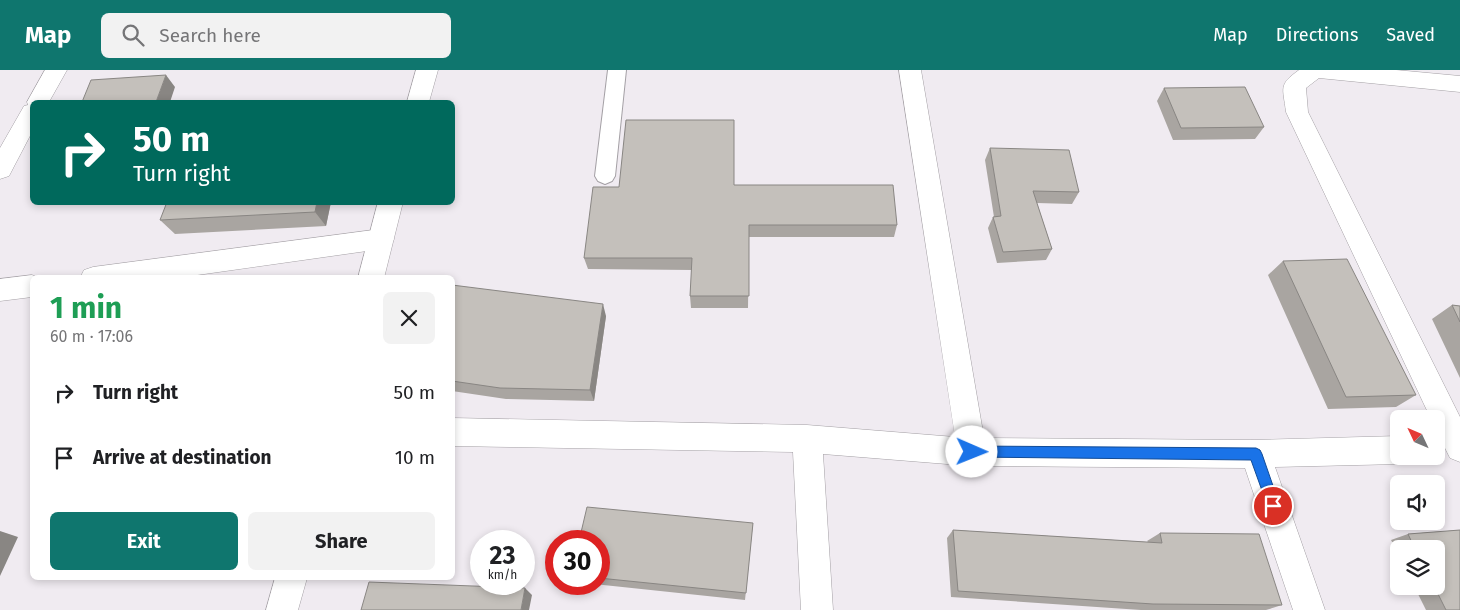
<!DOCTYPE html>
<html lang="en">
<head>
<meta charset="utf-8">
<style>
  body { margin:0; font-family:"Fira Sans",sans-serif; background:#f2f2f2; color:#202124; height:100vh; display:flex; flex-direction:column; font-size:19px; white-space:nowrap }
  * { box-sizing:border-box; margin:0 }
  p { font-size:16px; color:#757577 }
  .icon { flex:none; width:28px; height:28px; fill:none; stroke:currentColor; stroke-width:2; stroke-linecap:round; stroke-linejoin:round }
  .map { position:relative; flex:1; overflow:hidden }
  .details { position:absolute; left:30px; top:205px; width:425px; height:305px; display:flex; flex-direction:column; background:#fff; border-radius:8px; box-shadow:0 2px 8px #0003 }
  .details>* { flex:none }
  .top-card { position:absolute; left:30px; top:30px; width:425px; height:105px; border-radius:8px; box-shadow:0 2px 8px #0003; background:#00695c; color:#fff; overflow:hidden }
  .needle { width:32px; rotate:314deg }
  .tools { position:absolute; left:1390px; top:340px; display:grid; gap:10px }
  .tools a { display:grid; place-items:center; width:55px; height:55px; border-radius:8px; background:#fff; box-shadow:0 2px 8px #0003; font-size:25px }
  .speed { position:absolute; left:470px; top:460px; display:flex; gap:10px; font-size:25px; font-weight:700; text-align:center }
  .speed>* { display:grid; place-content:center; width:65px; height:65px; border-radius:50%; background:#fff; box-shadow:0 2px 8px #0003; line-height:1 }
  .speed small { font-size:12px; font-weight:400 }
  .speed .limit { border:8px solid #d22; background:#fff; color:#111 }
  .pin { position:absolute; display:grid; place-items:center; width:42px; height:42px; color:#fff; margin:-21px; border:2px solid #fff; border-radius:50%; box-shadow:0 1px 5px #0007 }
  .me { position:absolute; width:55px; margin:-28px; rotate:91deg; stroke-linejoin:round; filter:drop-shadow(0 0 4px #0008) }
  .turn { display:flex; align-items:center; gap:18px; height:105px; padding:0 20px; font-size:22px }
  .turn .icon { width:65px; height:65px; stroke-width:2.5 }
  .turn b { display:block; font-size:35px; line-height:42px }
  .round { display:grid; place-items:center; flex:none; width:52px; height:52px; border-radius:8px; background:#f2f2f2 }
  .overview { display:flex; align-items:center; justify-content:space-between; height:85px; padding:0 20px }
  h1 { font-size:30px; font-weight:700; line-height:38px; color:#1e9e55 }
  .action { display:flex; gap:10px; margin-top:auto; padding:10px 20px }
  .action a { flex:1; height:58px; border-radius:8px; background:#0f766e; color:#fff; font-size:20px; font-weight:700; line-height:58px; text-align:center }
  .action a+a { background:#f2f2f2; color:#202124 }
  ul { padding:0; list-style:none }
  li { display:flex; align-items:center; gap:15px; height:65px; padding:0 20px }
  li div { flex:1 }
  li b { display:block; font-size:19px }
  li em { font-style:normal }
  header { display:flex; align-items:center; gap:30px; box-sizing:border-box; height:70px; padding:0 25px; background:#0f766e; color:#fff }
  header strong { font-size:24px }
  nav { display:flex; gap:28px; margin-inline-start:auto; font-size:18px }
  .search { width:350px; height:45px; background:#f2f2f2; display:flex; align-items:center; gap:12px; box-sizing:border-box; padding:0 18px; border-radius:8px; color:#757577; font-size:19px }
  .map>svg:first-child { display:block }
  .lines { fill:none; stroke-linecap:round; stroke-linejoin:round }
  .service-casing { stroke:#a39fa4; stroke-width:2 }
  .minor-casing { stroke:#a39fa4; stroke-width:1 }
  .tertiary-casing { stroke:#a39fa4; stroke-width:1 }
  .service { fill:#fff; fill-rule:evenodd }
  .minor { fill:#fff; fill-rule:evenodd }
  .tertiary { fill:#fff; fill-rule:evenodd }
  .wall { fill:#a9a5a1 }
  .shaded-wall { fill:#898683 }
  .building { fill:#c4c0bb; stroke:#898683 }
  .route { fill:#1a73e8; stroke:#114b97 }
</style>
</head>
<body>
<header>
<strong>Map</strong>
<div class="search"><svg class="icon" aria-label="search" viewBox="0 0 24 24"><circle cx="10" cy="10" r="6"/><path d="M15 15l6 6"/></svg>Search here</div>
<nav><a>Map</a><a>Directions</a><a>Saved</a></nav>
</header>
<div class="map">
<svg width="1460" height="540" viewBox="0 0 1460 540">
  <rect width="100%" height="100%" fill="#f0ebf1"/>
  <g class="lines">
    <defs>
      <path id="service" d="M608,0h18l-11,106 -3,5 -7,3 -7,-3 -3,-5z"/>
      <path id="minor" d="M45,0h22l-18,32h-17v30l-23,44 -9,3v-31l24,-42 4,-1 -1,-3z
        M899,0h22l63,368 271,2 144,-4v20h12l-1,4 -11,4 -124,3 50,143h-32l-48,-142 -273,-2 -149,-12 10,156h-32l-8,-158 -341,-6v-28l355,7 148,12z
        M1299,0h97l64,6v16l-141,-14 -13,10 2,24 152,305v45l-10,-4 -14,-28v-11h-5l-145,-307c-3,-25 -8,-27 13,-42z
        M381,159l9,3 4,7 -4,7 -9,3 -205,29h-96l4,-8 9,-3z
        M32,205l7,3h-7v19l-32,4v-22z"/>
      <path id="tertiary" d="M416,0h22l-9,32h-22z
        M378,132h25l-19,76h-26z
        M275,508h32l-9,32h-32z"/>
    </defs>
    <use href="#service" class="service-casing"/>
    <use href="#minor" class="minor-casing"/>
    <use href="#tertiary" class="tertiary-casing"/>
    <use href="#service" class="service"/>
    <use href="#minor" class="minor"/>
    <use href="#tertiary" class="tertiary"/>
  </g>
  <path class="wall" d="M1164,18l100,39 -9,12 -82,1 -16,-39z
    M990,78l89,44 -7,12 -35,-1 15,46 -6,11 -49,3 -9,-35 5,-11h1l-9,-57z
    M734,115l163,40 -3,12h-145l-1,71h-57l-1,-12 2,-26 -104,-1 -4,-11z
    M331,132l-5,24 -151,8 -15,-14z
    M1283,191l133,134 -20,12 -68,2 -60,-134z
    M452,215l154,31 -12,85 -88,-2 -54,-8z
    M1452,235l8,1v72l-28,-59z
    M753,453l-8,77 -151,-16h5v-43z
    M953,460l195,12 -1,-1 13,-8 122,72 -16,5h-125l-190,-13 -4,-59z
    M1460,460v80h-34l-12,-24h22v-37h-37v6l-8,-15 17,-6z"/>
  <path class="shaded-wall" d="M166,5l9,12 -5,15h-14z
    M317,132h14l-5,24 -11,-14z
    M603,234l3,12 -12,85 -4,-11z
    M0,461l18,6 -18,39z
    M525,518l7,7 -3,15h-8z"/>
  <path class="building" d="M166,5l-10,27h-74l9,-22z
    M1245,17l19,40 -83,1 -17,-40z
    M626,50h108v65h159l4,40h-148v71h-59l2,-38h-108l9,-71h26z
    M990,78l79,2 10,42 -46,-1 19,58 -49,3 -10,-35 8,-1z
    M167,132h150l-2,10 -155,8z
    M1347,189l69,136 -70,2 -63,-136z
    M452,215l151,19 -13,86 -90,-2 -48,-7z
    M1452,235l8,1v16z
    M587,437l166,16 -7,70 -147,-15v-37h-20z
    M953,460l209,13 -2,-10 99,1 23,71 -129,-1 -195,-13z
    M1460,460v80h-14l-12,-24h2v-37h-21l-7,-15z
    M369,512l156,6 -4,22h-160z"/>
  <path class="route" d="M972,376l284,2 4,2 2,4 18,52 -2,4 -5,2 -4,-2 -18,-50 -279,-3 -4,-1 -2,-4 2,-5z"/>
</svg>
<div class="tools">
<a><svg class="needle" viewBox="-14 -14 28 28"><path d="M0-13l5 13h-10z" fill="#e53935"/><path d="M0 13l5-13h-10z" fill="#757577"/></svg></a>
<a><svg class="icon" aria-label="sound" viewBox="0 0 24 24"><path d="M4 9h4l5-4v14l-5-4H4zM17 9q2 3 0 6"/></svg></a>
<a><svg class="icon" aria-label="layers" viewBox="0 0 24 24"><path d="M12 4l9 5-9 5-9-5zM3 14l9 5 9-5"/></svg></a>
</div>
<div class="speed"><div>23<small>km/h</small></div><div class="limit">30</div></div>
<div class="pin" style="left:1273px;top:436px;background:#d93025"><svg class="icon" aria-label="arrive" viewBox="0 0 24 24"><path d="M6 21V4h12l-3 4 3 4H6"/></svg></div>
<svg class="me" style="left:972px;top:382px" viewBox="-20 -20 40 40"><circle r="19" fill="#fff"/><path d="M0-13L10 11 0 6-10 11z" fill="#1a73e8"/></svg>
<div class="top-card">
<div class="turn"><svg class="icon" aria-label="right" viewBox="0 0 24 24"><path d="M7 20v-9h11M14 6l5 5-5 5"/></svg><div><b>50 m</b>Turn right</div></div>
</div>
<section class="details">
<div class="overview"><div><h1>1 min</h1><p>60 m · 17:06</p></div><a class="round"><svg class="icon" aria-label="close" viewBox="0 0 24 24"><path d="M6 6l12 12M18 6L6 18"/></svg></a></div>
<ul>
<li><svg class="icon" aria-label="right" viewBox="0 0 24 24"><path d="M7 20v-9h11M14 6l5 5-5 5"/></svg><div><b>Turn right</b></div><em>50 m</em></li>
<li><svg class="icon" aria-label="arrive" viewBox="0 0 24 24"><path d="M6 21V4h12l-3 4 3 4H6"/></svg><div><b>Arrive at destination</b></div><em>10 m</em></li>
</ul>
<div class="action"><a>Exit</a><a>Share</a></div>
</section>
</div>
</body>
</html>
